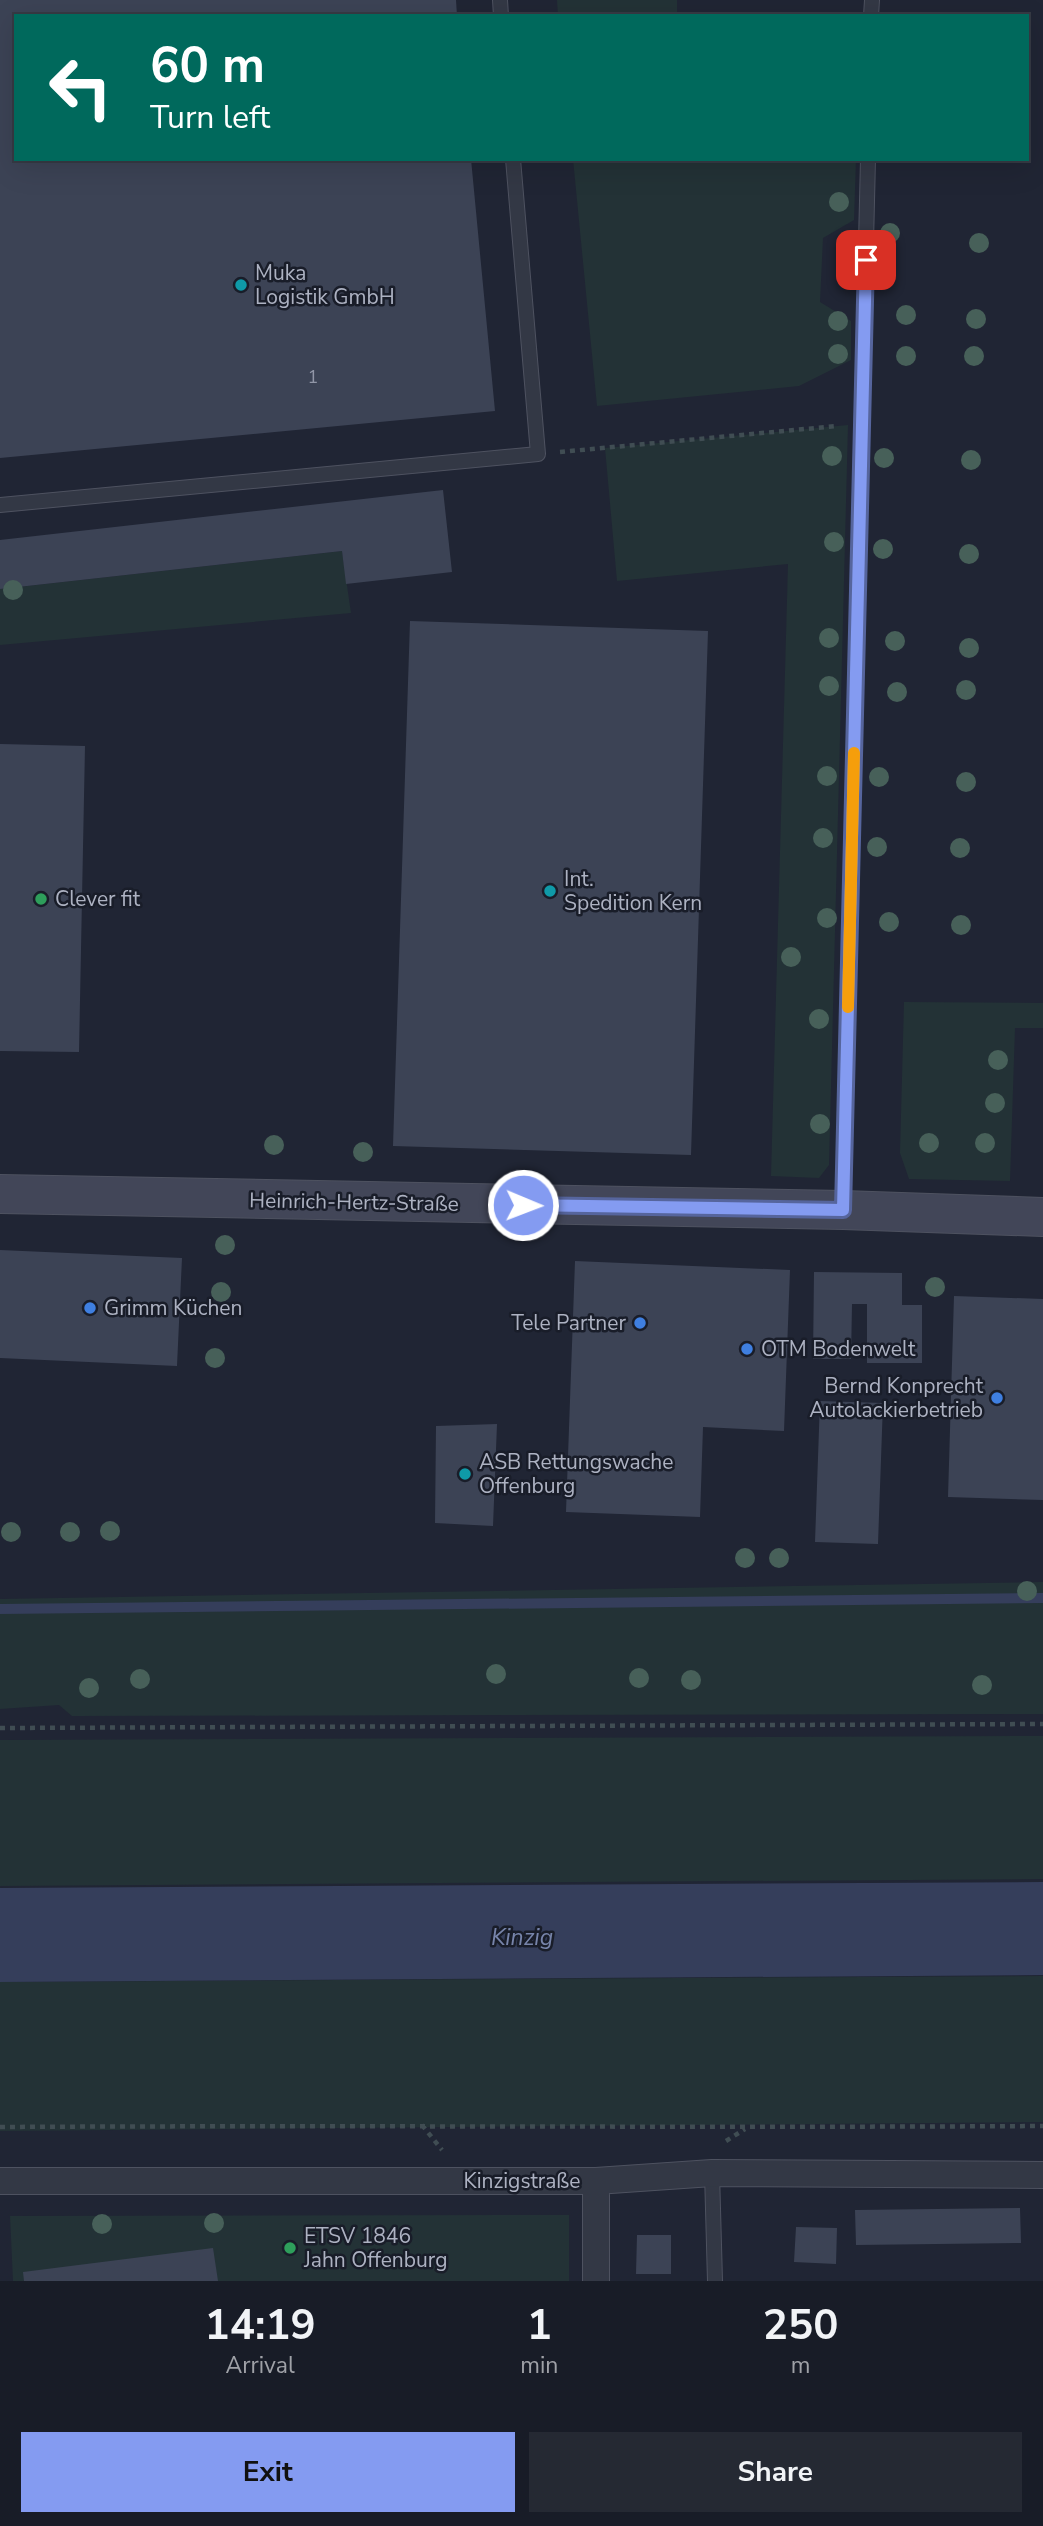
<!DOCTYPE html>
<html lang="en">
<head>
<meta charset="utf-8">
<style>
  body { margin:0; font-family:"Nunito Sans",sans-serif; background:#252933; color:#f1f3f6; height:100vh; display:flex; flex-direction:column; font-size:26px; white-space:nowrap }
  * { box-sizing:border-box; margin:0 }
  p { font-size:23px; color:#9fa1a7 }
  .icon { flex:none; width:38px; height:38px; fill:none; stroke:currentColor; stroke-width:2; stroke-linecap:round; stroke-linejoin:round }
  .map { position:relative; height:2281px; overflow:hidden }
  .panel { display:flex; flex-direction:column; background:#181c27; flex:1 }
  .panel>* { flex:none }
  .hud { position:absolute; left:14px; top:14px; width:1015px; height:147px; border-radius:0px; box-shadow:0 7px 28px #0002,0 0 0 2px #363a44; background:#00695c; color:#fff; overflow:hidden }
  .pin { position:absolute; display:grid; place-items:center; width:60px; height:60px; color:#fff; margin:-30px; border-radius:14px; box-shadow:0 4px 10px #0006 }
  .me { position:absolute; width:77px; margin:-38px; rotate:91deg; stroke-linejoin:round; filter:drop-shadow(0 0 5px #0008) }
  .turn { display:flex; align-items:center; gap:24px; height:147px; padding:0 21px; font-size:32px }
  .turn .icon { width:91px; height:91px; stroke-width:2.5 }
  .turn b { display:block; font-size:49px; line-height:60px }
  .eta { display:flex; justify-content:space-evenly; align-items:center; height:119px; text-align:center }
  .eta b { font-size:42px; font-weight:700; line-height:49px }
  .button { display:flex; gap:14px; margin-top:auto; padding:14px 21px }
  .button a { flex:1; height:80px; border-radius:0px; background:#849bf1; color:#111; font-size:28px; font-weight:700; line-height:80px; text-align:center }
  .button a+a { background:#252933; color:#f1f3f6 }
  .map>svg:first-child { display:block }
  .green { fill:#233236 }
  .water { fill:#353e5b }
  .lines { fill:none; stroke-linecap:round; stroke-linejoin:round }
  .stream { stroke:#353e5b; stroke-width:10 }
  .building { fill:#3c4355 }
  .lane-casing { stroke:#4e5260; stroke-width:16 }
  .street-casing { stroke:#4e5260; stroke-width:28 }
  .secondary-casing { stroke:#4e5260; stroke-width:40 }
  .path { stroke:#404d53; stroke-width:4.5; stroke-dasharray:5 5; stroke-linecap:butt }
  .lane { stroke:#333845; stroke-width:14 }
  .street { stroke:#333845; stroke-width:26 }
  .secondary { stroke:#424658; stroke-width:38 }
  .tree { fill:#476059 }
  .route-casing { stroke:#56659d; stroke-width:18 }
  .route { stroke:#849bf1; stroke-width:12 }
  .slow { stroke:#f59e0b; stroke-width:12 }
  .culture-dot { fill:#0f9aa8; stroke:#191d29; stroke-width:2.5 }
  .leisure-dot { fill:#2e9e5b; stroke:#191d29; stroke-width:2.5 }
  .shop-dot { fill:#3f7fe0; stroke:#191d29; stroke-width:2.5 }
  .labels { text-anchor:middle; stroke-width:5; stroke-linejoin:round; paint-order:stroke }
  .number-label { font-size:18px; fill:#9196a7 }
  .poi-label { font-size:21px; fill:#adb2c2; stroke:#191d29; text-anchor:start }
  .street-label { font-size:21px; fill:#adb2c2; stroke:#191d29 }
  .water-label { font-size:23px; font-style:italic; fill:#7784aa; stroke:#191d29 }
</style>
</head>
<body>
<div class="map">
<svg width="1043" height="2281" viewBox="0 0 1043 2281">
  <rect width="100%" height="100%" fill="#202534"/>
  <path class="green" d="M557,0h120v16h-119z
    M573,159h283l-2,61 -31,18 -3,64 31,19v39l-52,26 -202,20z
    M848,425l-19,740 -10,13 -48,-2 17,-612 -171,17 -12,-133z
    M342,551l9,62 -351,32v-56z
    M904,1002l139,1v25h-28l-5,153 -101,-2 -9,-26z
    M1043,1582v132l-971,2 -13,-11 -59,4v-110z
    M1043,1736v143l-1043,7v-146z
    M1043,1976v146l-1043,9v-149z
    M569,2215v66h-556l-3,-65z"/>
  <path class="water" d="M1043,1882v93l-1043,7v-94z"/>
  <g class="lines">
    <path class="stream" d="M0,1609l1043,-11"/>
  </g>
  <path class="building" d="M0,0h456l1,16h-441v143h455l24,252 -495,47z
    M443,490l9,82 -106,12 -4,-33 -342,38v-49z
    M410,621l298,10 -17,524 -298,-9z
    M0,744l85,2 -6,306 -79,-1z
    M0,1250l182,8 -5,108 -177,-8z
    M575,1261l215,9 -6,161 -81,-4 -3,90 -134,-5z
    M814,1272l88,1v32h20v58h-55v-59h-15l-1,55h-38z
    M954,1296l89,3v201l-95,-3z
    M820,1401l63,2 -5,141 -63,-2z
    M497,1424l-4,102 -58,-3 1,-97z
    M1020,2208l1,35 -165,2 -1,-35z
    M796,2227l41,1 -1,36 -42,-2z
    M637,2235h34v39h-35z
    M213,2248l5,33h-194l-1,-9z"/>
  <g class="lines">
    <defs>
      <path id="lane" d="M500,0l1,16
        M871,16l1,-16
        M0,505l538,-51 -25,-295
        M843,1208l25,-1049
        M712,2173l3,108"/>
      <path id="street" d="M0,2181h596l116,-8 331,2
        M596,2181v100"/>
      <path id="secondary" d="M0,1194l843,16 200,7"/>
    </defs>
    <use href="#lane" class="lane-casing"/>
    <use href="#street" class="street-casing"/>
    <use href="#secondary" class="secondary-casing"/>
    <path class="path" d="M560,452l277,-26
      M0,1728l1043,-4
      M422,2125l20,25
      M0,2127c348,-2 695,1 1043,-1
      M726,2141l19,-12"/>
    <use href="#lane" class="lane"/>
    <use href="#street" class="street"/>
    <use href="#secondary" class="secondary"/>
  </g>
  <g class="tree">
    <circle cx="839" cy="202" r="10"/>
    <circle cx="890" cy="233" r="10"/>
    <circle cx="979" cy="243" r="10"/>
    <circle cx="906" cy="315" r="10"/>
    <circle cx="976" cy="319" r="10"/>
    <circle cx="838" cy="321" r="10"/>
    <circle cx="838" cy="354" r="10"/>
    <circle cx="906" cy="356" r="10"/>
    <circle cx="974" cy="356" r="10"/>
    <circle cx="832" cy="456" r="10"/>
    <circle cx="884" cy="458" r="10"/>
    <circle cx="971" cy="460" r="10"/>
    <circle cx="834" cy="542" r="10"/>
    <circle cx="883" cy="549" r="10"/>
    <circle cx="969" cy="554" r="10"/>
    <circle cx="13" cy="590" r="10"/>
    <circle cx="829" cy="638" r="10"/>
    <circle cx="895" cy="641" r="10"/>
    <circle cx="969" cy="648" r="10"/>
    <circle cx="829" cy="686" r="10"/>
    <circle cx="966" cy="690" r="10"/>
    <circle cx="897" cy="692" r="10"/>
    <circle cx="827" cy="776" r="10"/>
    <circle cx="879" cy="777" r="10"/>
    <circle cx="966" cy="782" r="10"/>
    <circle cx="823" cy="838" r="10"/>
    <circle cx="877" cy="847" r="10"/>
    <circle cx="960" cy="848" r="10"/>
    <circle cx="827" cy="918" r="10"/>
    <circle cx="889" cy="922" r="10"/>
    <circle cx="961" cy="925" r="10"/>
    <circle cx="791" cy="957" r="10"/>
    <circle cx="819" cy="1019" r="10"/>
    <circle cx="998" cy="1060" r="10"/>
    <circle cx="995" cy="1103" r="10"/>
    <circle cx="820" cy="1124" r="10"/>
    <circle cx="929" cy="1143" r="10"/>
    <circle cx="985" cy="1143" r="10"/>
    <circle cx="274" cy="1145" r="10"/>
    <circle cx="363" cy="1152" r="10"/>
    <circle cx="225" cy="1245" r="10"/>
    <circle cx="935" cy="1287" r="10"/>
    <circle cx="221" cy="1292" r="10"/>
    <circle cx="215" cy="1358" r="10"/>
    <circle cx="110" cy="1531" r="10"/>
    <circle cx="11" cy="1532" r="10"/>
    <circle cx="70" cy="1532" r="10"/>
    <circle cx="745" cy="1558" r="10"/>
    <circle cx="779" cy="1558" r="10"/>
    <circle cx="1027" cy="1591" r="10"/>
    <circle cx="496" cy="1674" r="10"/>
    <circle cx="639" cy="1678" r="10"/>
    <circle cx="140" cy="1679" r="10"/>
    <circle cx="691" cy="1680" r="10"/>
    <circle cx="982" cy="1685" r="10"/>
    <circle cx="89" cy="1688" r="10"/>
    <circle cx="214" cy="2223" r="10"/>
    <circle cx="102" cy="2224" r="10"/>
  </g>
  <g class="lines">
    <defs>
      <path id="route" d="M523,1205l320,5 23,-950"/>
    </defs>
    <use href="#route" class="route-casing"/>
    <use href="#route" class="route"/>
    <path class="slow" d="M848,1007l6,-254"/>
  </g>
  <g class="culture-dot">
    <circle cx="241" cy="285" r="7"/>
    <circle cx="550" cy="891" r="7"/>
    <circle cx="465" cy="1474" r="7"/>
  </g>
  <g class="leisure-dot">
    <circle cx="41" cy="899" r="7"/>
    <circle cx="290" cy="2248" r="7"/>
  </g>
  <g class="shop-dot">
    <circle cx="90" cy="1308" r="7"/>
    <circle cx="640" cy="1323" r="7"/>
    <circle cx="747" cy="1349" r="7"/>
    <circle cx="997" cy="1398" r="7"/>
  </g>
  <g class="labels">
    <g class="number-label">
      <text x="313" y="383">1</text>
    </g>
    <g class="poi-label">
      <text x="255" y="280">Muka<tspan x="255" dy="24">Logistik GmbH</tspan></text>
      <text x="564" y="886">Int.<tspan x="564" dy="24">Spedition Kern</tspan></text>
      <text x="55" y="906">Clever fit</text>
      <text x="104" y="1315">Grimm Küchen</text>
      <text x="626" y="1330" text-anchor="end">Tele Partner</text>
      <text x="761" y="1356">OTM Bodenwelt</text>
      <text x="983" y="1393" text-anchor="end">Bernd Konprecht<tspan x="983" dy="24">Autolackierbetrieb</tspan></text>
      <text x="479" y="1469">ASB Rettungswache<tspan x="479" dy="24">Offenburg</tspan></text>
      <text x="304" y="2243">ETSV 1846<tspan x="304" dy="24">Jahn Offenburg</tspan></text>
    </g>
    <g class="street-label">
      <text transform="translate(354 1202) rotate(1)" y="7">Heinrich-Hertz-Straße</text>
      <text x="522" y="2188">Kinzigstraße</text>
    </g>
    <g class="water-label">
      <text x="522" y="1945">Kinzig</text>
    </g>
  </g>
</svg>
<div class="pin" style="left:866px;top:260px;background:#d93025"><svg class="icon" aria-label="arrive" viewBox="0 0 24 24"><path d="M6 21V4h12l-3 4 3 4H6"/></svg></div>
<svg class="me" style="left:523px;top:1205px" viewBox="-20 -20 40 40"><circle r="17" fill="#849bf1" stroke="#fff" stroke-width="3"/><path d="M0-11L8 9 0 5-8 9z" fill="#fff"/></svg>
<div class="hud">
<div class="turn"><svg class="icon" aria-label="left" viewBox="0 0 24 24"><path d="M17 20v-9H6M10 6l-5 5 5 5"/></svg><div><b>60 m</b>Turn left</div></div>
</div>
</div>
<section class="panel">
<div class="eta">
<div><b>14:19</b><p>Arrival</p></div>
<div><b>1</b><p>min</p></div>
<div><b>250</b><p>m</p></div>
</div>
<div class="button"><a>Exit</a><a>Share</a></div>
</section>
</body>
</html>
